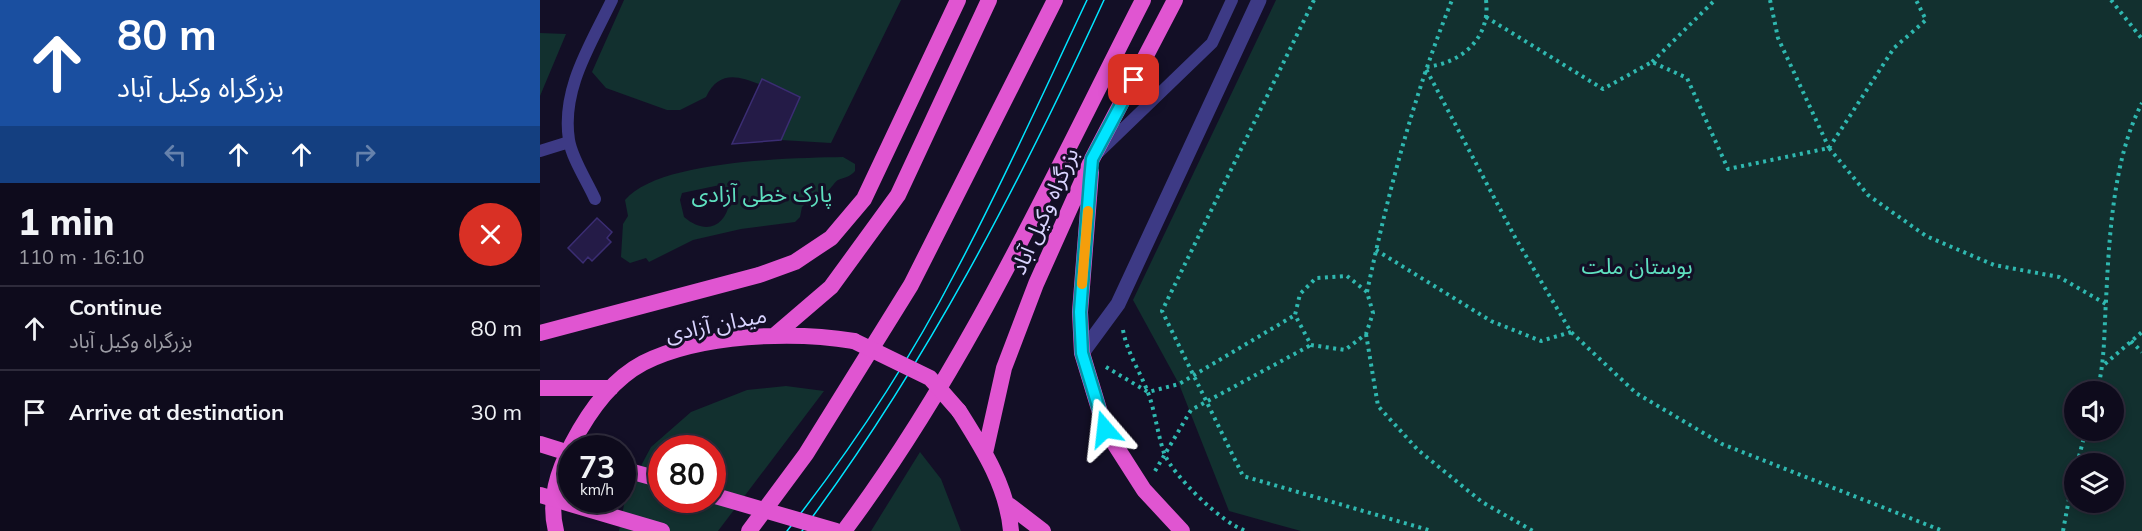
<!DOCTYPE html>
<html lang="en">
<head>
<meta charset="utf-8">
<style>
  body { margin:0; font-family:Mulish,"Noto Sans Arabic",sans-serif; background:#1c1929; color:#f1f3f6; height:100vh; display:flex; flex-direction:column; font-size:22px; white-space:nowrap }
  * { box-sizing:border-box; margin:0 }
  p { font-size:20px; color:#9b9ba3 }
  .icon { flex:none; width:33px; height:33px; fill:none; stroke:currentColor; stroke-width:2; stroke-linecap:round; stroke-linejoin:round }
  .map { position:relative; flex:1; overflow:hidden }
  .panel { display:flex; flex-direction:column; background:#0e0b1c; width:540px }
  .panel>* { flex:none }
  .banner { background:#1a4fa0; color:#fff; overflow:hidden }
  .fabs { position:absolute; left:1524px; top:381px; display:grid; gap:12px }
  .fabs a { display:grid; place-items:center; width:60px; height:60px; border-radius:50%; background:#0e0b1c; box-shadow:0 3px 9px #0003,0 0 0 2px #2e2b3b; font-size:30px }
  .speed { position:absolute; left:18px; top:435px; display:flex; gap:12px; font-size:30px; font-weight:700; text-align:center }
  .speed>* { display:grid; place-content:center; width:78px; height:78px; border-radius:50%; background:#0e0b1c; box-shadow:0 3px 9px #0003,0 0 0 2px #2e2b3b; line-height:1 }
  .speed small { font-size:15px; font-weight:400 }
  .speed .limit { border:9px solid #d22; background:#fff; color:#111 }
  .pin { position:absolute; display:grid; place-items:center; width:51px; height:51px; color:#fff; margin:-26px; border-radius:12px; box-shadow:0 3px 9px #0006 }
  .me { position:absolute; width:66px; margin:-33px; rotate:343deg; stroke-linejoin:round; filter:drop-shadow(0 0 4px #0008) }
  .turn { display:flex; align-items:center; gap:21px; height:126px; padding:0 18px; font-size:27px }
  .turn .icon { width:78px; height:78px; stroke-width:2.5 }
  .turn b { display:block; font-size:42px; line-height:51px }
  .lanes { display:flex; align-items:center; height:57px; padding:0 18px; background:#0003; justify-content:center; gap:30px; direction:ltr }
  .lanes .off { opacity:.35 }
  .round { display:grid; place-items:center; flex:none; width:63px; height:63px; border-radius:32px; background:#1c1929 }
  .summary { display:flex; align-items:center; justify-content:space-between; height:102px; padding:0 18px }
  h1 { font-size:36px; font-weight:800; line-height:45px }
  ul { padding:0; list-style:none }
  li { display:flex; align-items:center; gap:18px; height:84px; padding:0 18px; border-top:2px solid #2e2b3b }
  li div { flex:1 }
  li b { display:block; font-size:22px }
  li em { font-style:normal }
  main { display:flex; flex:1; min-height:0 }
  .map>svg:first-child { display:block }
  .green { fill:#12302f; fill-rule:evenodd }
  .building { fill:#241b47; stroke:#3b2d73; stroke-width:1.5 }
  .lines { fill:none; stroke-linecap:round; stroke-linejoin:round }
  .path { stroke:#2fb8b0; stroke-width:4; stroke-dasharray:3 4.5; stroke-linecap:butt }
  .service { stroke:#3d3a85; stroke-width:12 }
  .pedestrian { stroke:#3d3a85; stroke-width:15 }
  .trunk { stroke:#e055d1; stroke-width:16 }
  .tram { stroke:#00e5ff; stroke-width:1.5 }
  .trunk-bridge { stroke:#e055d1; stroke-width:16 }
  .route-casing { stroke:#0095a6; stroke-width:15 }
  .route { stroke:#00e5ff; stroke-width:10 }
  .slow { stroke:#f59e0b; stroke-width:10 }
  .labels { text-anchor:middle; stroke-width:6; stroke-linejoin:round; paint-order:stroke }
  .park-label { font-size:22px; fill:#5fe0c0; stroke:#130f26 }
  .street-label { font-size:22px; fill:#d9d4ff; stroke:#130f26 }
</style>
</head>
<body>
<main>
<section class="panel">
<div class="banner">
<div class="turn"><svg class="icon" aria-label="ahead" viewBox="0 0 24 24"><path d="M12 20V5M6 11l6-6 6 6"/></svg><div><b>80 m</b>بزرگراه وکیل آباد</div></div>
<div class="lanes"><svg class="icon off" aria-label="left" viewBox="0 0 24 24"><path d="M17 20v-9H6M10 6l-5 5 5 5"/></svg><svg class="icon" aria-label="ahead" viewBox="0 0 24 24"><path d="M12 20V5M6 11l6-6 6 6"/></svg><svg class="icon" aria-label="ahead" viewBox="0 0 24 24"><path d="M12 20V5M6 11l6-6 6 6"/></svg><svg class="icon off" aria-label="right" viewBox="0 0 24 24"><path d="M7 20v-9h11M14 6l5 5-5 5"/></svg></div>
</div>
<div class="summary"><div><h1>1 min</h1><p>110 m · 16:10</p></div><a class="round" style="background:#d93025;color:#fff"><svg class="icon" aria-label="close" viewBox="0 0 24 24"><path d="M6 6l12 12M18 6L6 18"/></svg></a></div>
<ul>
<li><svg class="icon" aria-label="ahead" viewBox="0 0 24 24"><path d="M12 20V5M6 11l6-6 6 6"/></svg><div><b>Continue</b><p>بزرگراه وکیل آباد</p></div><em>80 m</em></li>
<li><svg class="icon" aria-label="arrive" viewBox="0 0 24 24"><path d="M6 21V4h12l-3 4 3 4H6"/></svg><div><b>Arrive at destination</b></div><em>30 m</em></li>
</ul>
</section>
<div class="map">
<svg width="1602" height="531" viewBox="0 0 1602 531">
  <rect width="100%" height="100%" fill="#130f26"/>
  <path class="green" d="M84,0h277l-70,143 -50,-3 19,-43 -38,-18 -3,5c-22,-9 -41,-13 -53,13l-26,13h-13l-61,-22 -14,-16z
    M736,0h866v531h-841l-72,-20 -50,-127 -46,-84zM1534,392h40v38h-40zM1534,464h40v38h-40z
    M0,33l26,1 -26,62z
    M303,157l12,7v7c-5,6 -10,6 -17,9 -4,2 -17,22 -26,28l-7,-4 -3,3 -2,10 -5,5 -54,7 -48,11 -44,22 -3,-4 -16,5 -9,-6 2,-33 5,-8 -3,-16c33,-40 168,-42 218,-43zM180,185l7,7 3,9c-5,27 -25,34 -46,16l-4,-17 2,-7z
    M246,386l38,5 -106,140h-99l7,-37 25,-47 40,-35 56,-22zM122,448h50v52h-50z
    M380,452l21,27 20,52h-90z"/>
  <path class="building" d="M222,79l38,18 -19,43 -49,4z
    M57,218l15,14 -5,6 4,4 -19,19 -4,-4 -5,6 -15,-15z"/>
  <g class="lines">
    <path class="path" d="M774,0l-152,311 81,165 189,55
      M946,0c5,38 -25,64 -61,67l91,172 55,93 65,61 86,51 221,87
      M1230,0l8,38 51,110
      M1571,0l31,39
      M946,17l117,72 49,-27 35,16 41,91 101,-21 39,47 58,41 68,29 65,12 47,27
      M1112,62l63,-62
      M1289,148l65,-100 32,-28 -10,-20
      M836,250l115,71 50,20 30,-9
      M807,276l20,16 6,21 -7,21 -21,16 -34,-5 -16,-30 5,-21 16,-16z
      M827,292c21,-99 47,-198 85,-292
      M583,330c4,22 16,40 24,60 8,20 10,42 17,63 9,23 59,71 82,78
      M826,334l12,72 40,44 64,52 51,29
      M1591,341l11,11
      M1565,364l37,-32
      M566,367l42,25 31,-8 116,-69
      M1557,392c8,-31 7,-60 9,-91 3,-62 7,-143 36,-198
      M1537,464l9,-34
      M615,471l36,-61 120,-65
      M1523,531l11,-59"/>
    <path class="service" d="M0,151l29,-9
      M559,152l113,-109 20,-43
      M55,199c-8,-18 -23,-40 -26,-59 -8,-51 22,-96 43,-140"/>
    <path class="pedestrian" d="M542,353l36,-49 141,-304"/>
    <path class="trunk" d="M551,172l-11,140 2,41 23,76 39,61 38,41
      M0,333l219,-58 36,-13 36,-24 33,-39 94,-199
      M235,335l56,-48 67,-92 91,-195
      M0,388h71
      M419,411c24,38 48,75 52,120
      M445,453l19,-85 32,-84 56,-125 83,-159
      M82,469l40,11
      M469,505l34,26
      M16,531c-8,-31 2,-60 16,-87 16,-31 39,-64 71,-81 57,-29 150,-32 211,-22
      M209,531l57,-77 105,-169 144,-285
      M304,531c122,-163 207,-351 299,-531"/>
    <path class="tram" d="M247,531c63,-80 122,-169 169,-260 47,-88 88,-180 131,-271
      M262,531c124,-166 216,-344 302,-531"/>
    <path class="trunk-bridge" d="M314,341l76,37 29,33
      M0,444l32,10
      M0,495l122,36
      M172,495l124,36"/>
  </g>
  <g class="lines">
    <defs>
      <path id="route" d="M565,429l-23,-76 -2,-41 10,-131 2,-22 42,-79"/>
    </defs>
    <use href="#route" class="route-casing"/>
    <use href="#route" class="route"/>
    <path class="slow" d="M542,284l6,-73"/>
  </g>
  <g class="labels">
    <g class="park-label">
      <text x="222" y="202">پارک خطی آزادی</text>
      <text x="1097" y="274">بوستان ملت</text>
    </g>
    <g class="street-label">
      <text transform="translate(504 211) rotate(-66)" y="8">بزرگراه وکیل آباد</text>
      <text transform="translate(176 324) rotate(-11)" y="8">میدان آزادی</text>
    </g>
  </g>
</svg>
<div class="fabs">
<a><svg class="icon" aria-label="sound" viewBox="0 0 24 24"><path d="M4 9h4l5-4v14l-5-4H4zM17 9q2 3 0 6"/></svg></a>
<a><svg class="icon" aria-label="layers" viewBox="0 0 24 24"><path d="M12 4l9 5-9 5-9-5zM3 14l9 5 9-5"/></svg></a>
</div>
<div class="speed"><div>73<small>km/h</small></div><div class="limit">80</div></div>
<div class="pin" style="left:594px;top:80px;background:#d93025"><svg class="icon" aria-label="arrive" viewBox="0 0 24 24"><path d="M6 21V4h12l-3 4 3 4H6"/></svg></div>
<svg class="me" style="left:565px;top:429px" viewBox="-20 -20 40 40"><path d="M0-17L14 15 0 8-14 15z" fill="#00e5ff" stroke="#fff" stroke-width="4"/></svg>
</div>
</main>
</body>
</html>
